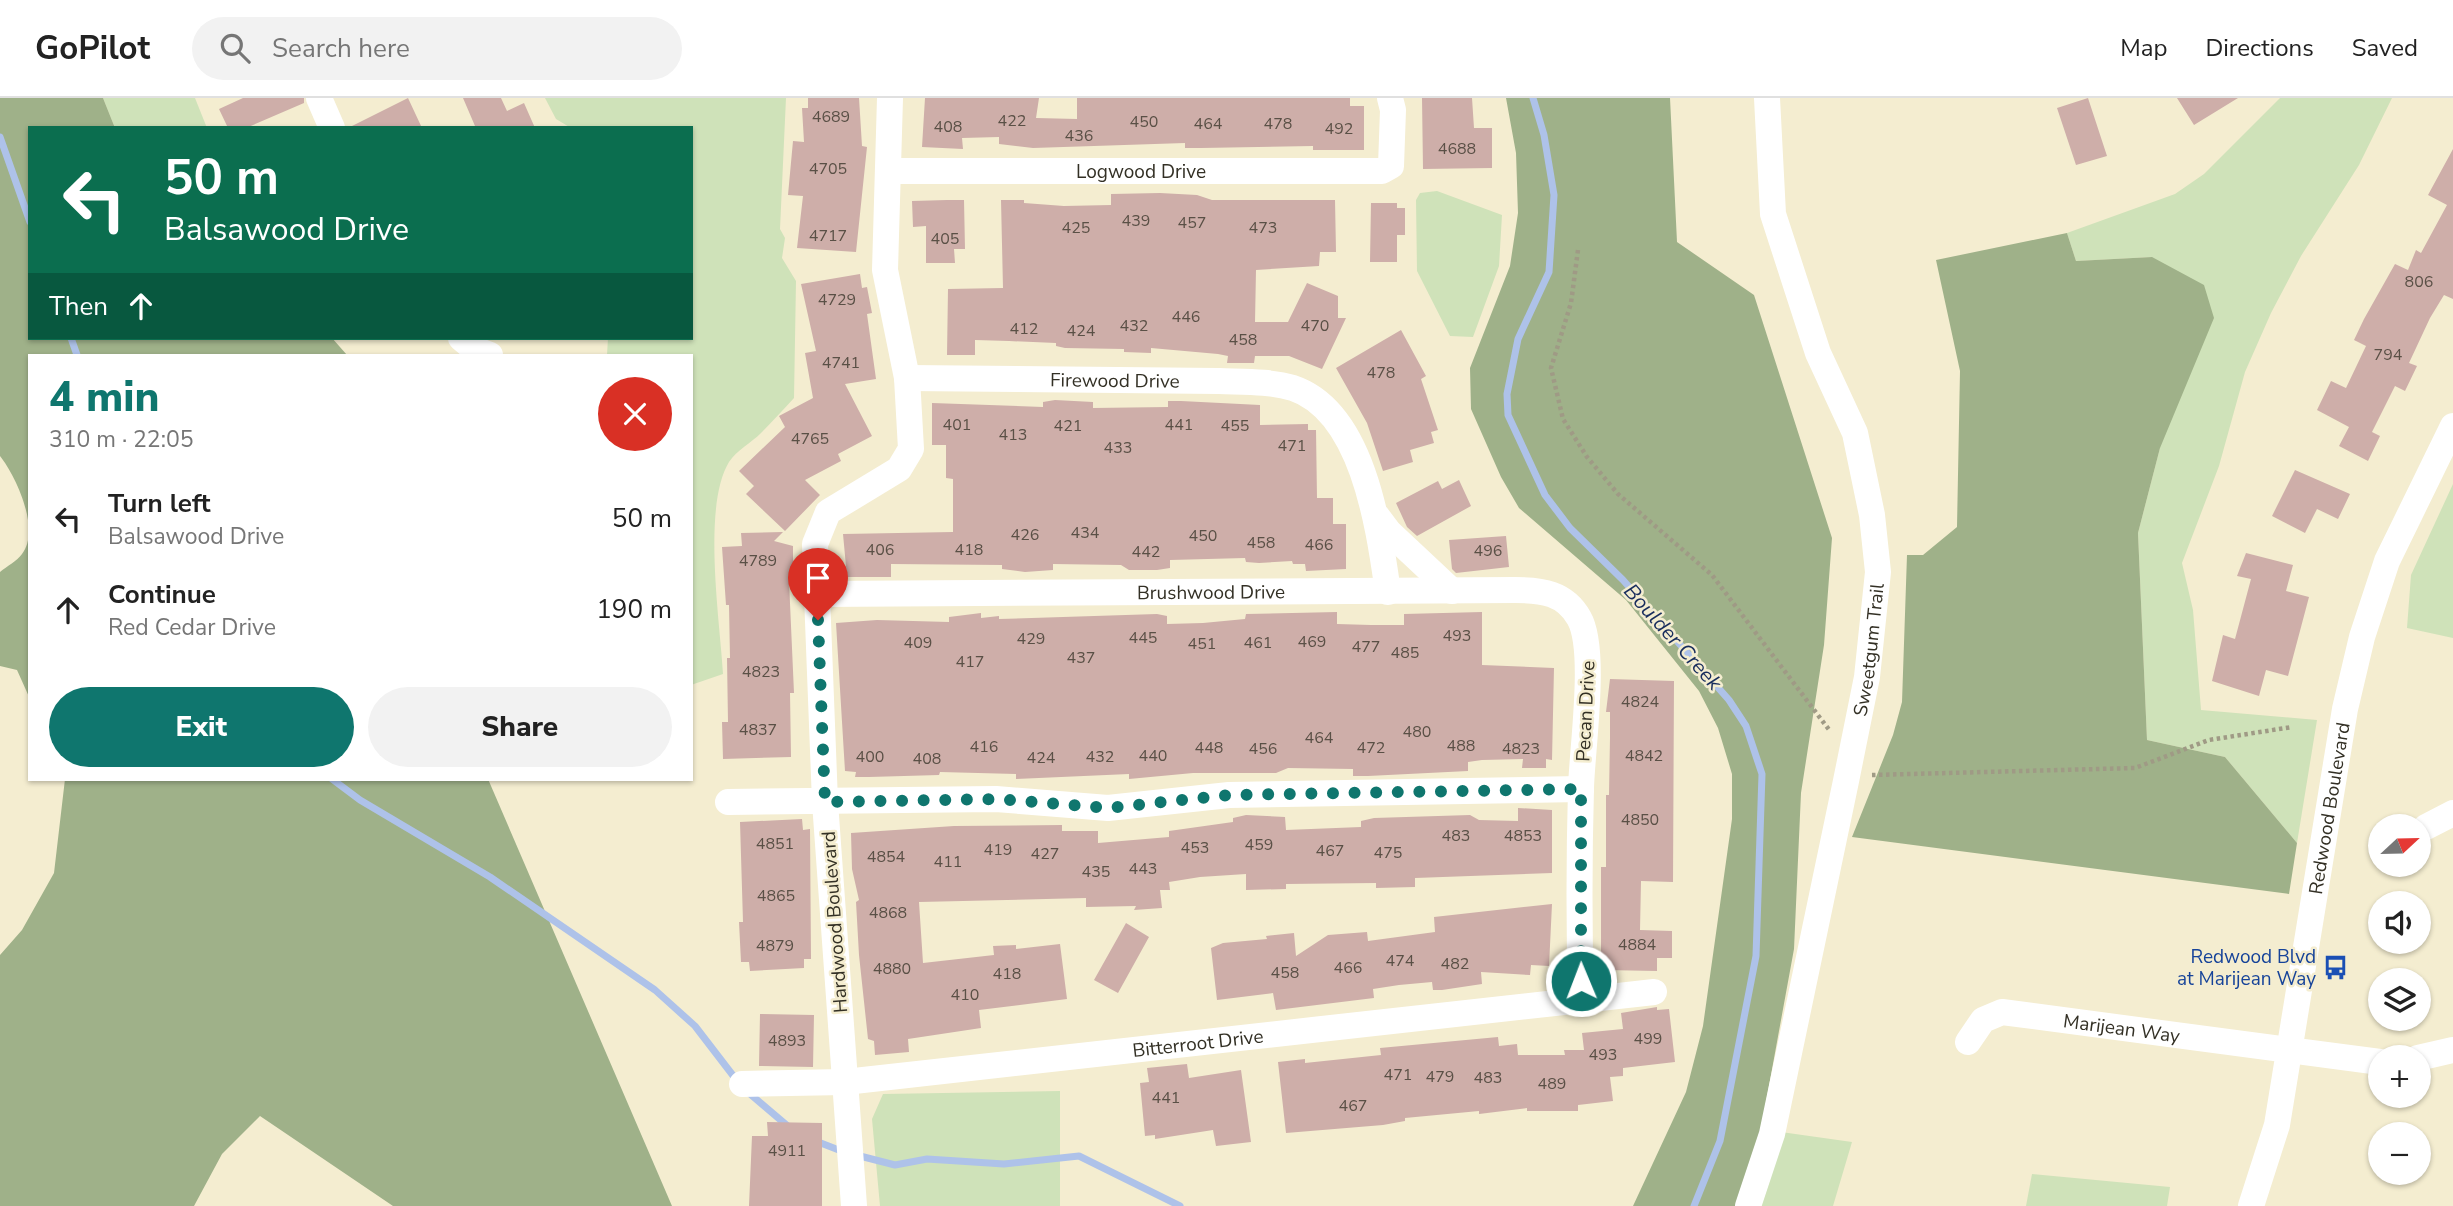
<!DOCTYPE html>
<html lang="en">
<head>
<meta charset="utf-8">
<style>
  body { margin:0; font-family:"Nunito Sans",sans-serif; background:#f2f2f2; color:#222; height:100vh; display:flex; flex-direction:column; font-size:26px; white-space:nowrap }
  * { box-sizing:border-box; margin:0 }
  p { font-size:23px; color:#767676 }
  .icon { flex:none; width:38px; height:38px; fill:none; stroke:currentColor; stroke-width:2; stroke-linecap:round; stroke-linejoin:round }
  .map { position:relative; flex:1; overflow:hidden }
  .drawer { position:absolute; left:28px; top:256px; width:665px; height:427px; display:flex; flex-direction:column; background:#fff; border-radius:0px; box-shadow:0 2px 5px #0004 }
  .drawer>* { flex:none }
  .guide { position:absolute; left:28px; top:28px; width:665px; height:214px; border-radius:0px; box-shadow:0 2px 5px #0004; background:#0b6e4f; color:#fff; overflow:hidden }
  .needle { width:46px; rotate:68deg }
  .buttons { position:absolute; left:2368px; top:716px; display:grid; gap:14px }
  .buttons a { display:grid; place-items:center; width:63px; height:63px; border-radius:50%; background:#fff; box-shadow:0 2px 5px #0004; font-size:35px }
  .pin { position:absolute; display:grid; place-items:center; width:60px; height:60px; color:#fff; margin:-72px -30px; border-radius:50% 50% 50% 0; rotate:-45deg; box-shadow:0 0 7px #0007 }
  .pin .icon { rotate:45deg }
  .me { position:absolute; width:77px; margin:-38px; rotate:359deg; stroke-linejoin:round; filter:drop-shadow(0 0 5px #0008) }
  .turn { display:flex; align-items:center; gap:24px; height:147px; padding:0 21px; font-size:32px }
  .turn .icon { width:91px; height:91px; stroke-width:2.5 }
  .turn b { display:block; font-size:49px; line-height:60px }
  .then { display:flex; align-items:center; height:66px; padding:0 21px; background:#0003; gap:14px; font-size:26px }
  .round { display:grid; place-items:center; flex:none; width:74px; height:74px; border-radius:37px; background:#f2f2f2 }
  .summary { display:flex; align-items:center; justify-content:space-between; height:119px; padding:0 21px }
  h1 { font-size:42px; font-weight:800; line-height:52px; color:#0f766e }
  .cta { display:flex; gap:14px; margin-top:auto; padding:14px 21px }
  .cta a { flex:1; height:80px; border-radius:42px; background:#0f766e; color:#fff; font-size:28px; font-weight:800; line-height:80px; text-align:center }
  .cta a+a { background:#f2f2f2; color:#222 }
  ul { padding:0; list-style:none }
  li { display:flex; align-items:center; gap:21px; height:91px; padding:0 21px }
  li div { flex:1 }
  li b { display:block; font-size:26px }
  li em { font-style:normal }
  header { display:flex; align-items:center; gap:42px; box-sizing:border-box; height:98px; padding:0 35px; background:#fff; border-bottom:2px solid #e0e0e0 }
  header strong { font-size:33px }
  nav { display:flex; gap:38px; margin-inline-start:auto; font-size:24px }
  .search { width:490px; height:63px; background:#f2f2f2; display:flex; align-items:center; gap:18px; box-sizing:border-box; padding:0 24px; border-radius:38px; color:#767676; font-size:26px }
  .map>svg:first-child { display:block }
  .green { fill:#cfe2b9 }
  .forest { fill:#9fb189 }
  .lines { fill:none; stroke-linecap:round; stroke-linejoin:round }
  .stream { stroke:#aec2e9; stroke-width:7 }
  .building { fill:#ceaea9 }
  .path { stroke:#9f9a85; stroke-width:4.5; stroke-dasharray:3.5 3.5; stroke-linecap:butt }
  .minor { stroke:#fff; stroke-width:26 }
  .route { stroke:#0f766e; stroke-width:12; stroke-dasharray:0 21.6 }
  .labels { text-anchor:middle; stroke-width:5; stroke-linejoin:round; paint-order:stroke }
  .number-label { font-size:16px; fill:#5a5046 }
  .street-label { font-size:19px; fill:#333025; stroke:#f4edd0 }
  .transit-label { font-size:19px; fill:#164399; stroke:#f4edd0; text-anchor:end }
  .water-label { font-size:21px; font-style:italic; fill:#182d5d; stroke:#f4edd0 }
</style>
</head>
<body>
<header>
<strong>GoPilot</strong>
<div class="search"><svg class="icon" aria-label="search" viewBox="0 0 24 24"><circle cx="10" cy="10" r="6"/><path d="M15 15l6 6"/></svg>Search here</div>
<nav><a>Map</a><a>Directions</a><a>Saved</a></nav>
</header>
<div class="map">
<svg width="2453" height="1108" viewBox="0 0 2453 1108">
  <rect width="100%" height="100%" fill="#f4edd0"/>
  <path class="green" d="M103,0h92l12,30h-92z
    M545,0h241l-6,131 5,9 -3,20 14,23 -2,117c-11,12 -22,24 -33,35 -10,10 -24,17 -32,29 -27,44 -9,159 -6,212l-32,11v-330h-84l1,-17h83v-210h-120l-15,-9z
    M2280,0h112l-33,67 -58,91 -30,57 -26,59 -26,94 -37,97 11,47 8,100 116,10 -20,123 -72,-86 -78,-17 -9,-207 22,-85 -8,-191 -76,4 -9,-28 108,-39 29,-20z
    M1437,93l65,24 -3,51 -26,71 -23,-1 -33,-65 -1,-71 4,-7z
    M2453,386v154l-46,-10 4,-53z
    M1060,993v115h-180l-8,-87 11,-25z
    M1781,1034l71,10 -19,64h-75z
    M2032,1076l138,13 -3,19h-141z"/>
  <path class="forest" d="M0,0h103l12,30h-85v210h302l15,17h-317v344l-13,-29 -17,-4v-94c7,-6 17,-11 22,-18 19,-24 -6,-78 -22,-98z
    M1506,0h164l7,144 77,53 78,243 -8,107 -23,148 -7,156 -34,186 -24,71h-103l53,-114 17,-66 29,-207v-45l-14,-46 -19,-37 -73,-91 -107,-92 -18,-31 -30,-68 -1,-41 40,-102 8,-53 -2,-60z
    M2067,135l9,28 76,-4 52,28 10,33 -54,130 -22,85 9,207 78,17 72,86 -8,51 -437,-57 41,-102 9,-33 5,-147h16l34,-28 3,-156 -24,-111z
    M65,681h423l184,427h-279l-133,-90 -38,38 -28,52h-194v-251l22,-25 32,-57z"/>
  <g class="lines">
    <path class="stream" d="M1533,0l11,37 10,60 -5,77 -31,67 -11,55 1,21 37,80 25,33 53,52 106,120 17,26 16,48 -6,182 -36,185 -26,65
      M0,39l30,85
      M71,240l6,17
      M332,681l28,21 130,77 165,113 40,36 43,56
      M749,995l41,35
      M813,1042l31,12
      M856,1057l39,10 32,-6 77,5 75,-8 101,50"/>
  </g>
  <path class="building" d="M243,0h61v5l-58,25h-18l-9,-19z
    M408,0l14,30h-74z
    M463,0h38l6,13 17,-8 11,25h-64l4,-2z
    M808,0h51l3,48 5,1 -11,105 -59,-4 6,-52 -15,-1 5,-54 11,1 -2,-34h6z
    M925,0h114l-3,20 41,1v-21h273v8h14v44h-51v-4l-112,2h-16v-5l-152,5 -34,-4v-7l-37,1 1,11 -41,-2z
    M1422,0h50l2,30h18v40l-69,1z
    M2088,0l19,58 -31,9 -19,-57z
    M2177,0h61l-44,27z
    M2453,51v150l-9,-4 -14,23 -21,45 8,3 -12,25 -10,-5 -23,46 8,4 -12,25 -29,-15 10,-19 -32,-17 14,-29 15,7 20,-42 -12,-6 10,-21 31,-55 13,6 8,-20 5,3 26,-48 -19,-10z
    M1160,95l37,2 15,5h123l1,52h-16l-1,14 -63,4 -1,52h33l19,-39 31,13v22h8l-24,51 -33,-13h-34l-1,7h-27l1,-7 -10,-2 -67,-6v5l-27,-1v-3l-59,-1 -9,-2v-3l-47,-2 -34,-1v15h-28l1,-66 55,-1 -2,-88h23v3l40,3 47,-1v-11z
    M947,102h17l1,49h-11l1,14h-29v-37l-13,1 -1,-26z
    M1371,105h26v5h8v27h-8v27h-27z
    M860,176l2,14 5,-1 5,26 -5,1 9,65 -31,5 27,52 -34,18 3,7 -36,19 15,15 -35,36 -39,-37 8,-8 -15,-15 46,-44 -6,-11 34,-18 -8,-45 11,-2 -15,-67z
    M1401,232l25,46 -5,3 17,51 -7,2 3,11 -24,7 3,12 -30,9 -16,-48 -31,-55z
    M1055,302l38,2v6l75,-1v-6h13l79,4v20l48,-1v6h8l1,68h16v26h13v45l-40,2 -1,-7h-12l-1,-3 -33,2 -13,-1 -1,-4 -75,2v8l-13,2h-28l-8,-5 -68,-1v6l-28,2 -23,-3v-4l-111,-1v13h-44l-4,-43 110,-2v-53l-7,-1v-33h-14v-42l111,4v-5z
    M2295,372l55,24 -12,25 -21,-10 -12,24 -33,-17z
    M1459,382l12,26 -54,30 -10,-9 -11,-24 42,-22 4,8z
    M783,434l-9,9 19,5v27l-4,8 5,112h-4l1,64 -68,2 -1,-37h6l-1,-64h3l-1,-53h-3l-4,-58 20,-1 -1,-13z
    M1506,438l3,31 -53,6 -4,-4 -3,-29z
    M2246,455l47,12 -7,26 23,6 -21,79 -22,-6 -7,26 -47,-15 11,-46 12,4 16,-60 -14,-3z
    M1337,514v12l34,1h33v-11l78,-2v53l72,3 -2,92 -6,-1v9h-24l1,-9 -41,1 -14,2v9l-100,5h-15v-7l-65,-1 -12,5h-83l-64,6v-5l-113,5v-5l-76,-2 -1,3 -70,2h-14l1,-5 -11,-1 -9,-148 41,-3 72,2v-5l32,-4v5l18,-2v3l158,-5 10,2v8l36,-1 42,-4 1,-5z
    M1610,581l64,2 -1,201 -32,-1 -1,49 32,1v27h-15v13l-53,-1v-13h-3v-90h5v-72h3l1,-57v-26h-4z
    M1518,710l34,2v63l-137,5v9l-39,1v-5l-90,1v5l-40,1v-16l-46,3 -31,5 1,8h-10l2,18 -28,2 2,-4 -50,1v-9l-167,4 4,61 71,-8 -1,-9 23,-1v4l44,-5 7,55 -88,11 2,18 -73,11 1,13 -34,3 -1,-14 -6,-2 -9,-84 -3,-53 3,-2 -7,-31 -1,-36 103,-7 108,-1v6h36v12l71,-6v-6l64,-9v-4l13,-3 39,2 1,13 75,-3v-6l13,-3 96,-3 9,5 39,1z
    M802,721l1,11 7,-1 1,130h-7v9l-54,3 -1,-9h-8l-2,-40h4l-3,-100z
    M1552,806l-3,62 -18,-1 -1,10 -49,-3 1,12 -40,6h-9l-1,-8 -33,3 -26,4 1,9 -98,12 -3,-17 -56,7 -6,-52 12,-5 44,-4 -1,-3 28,-3 2,23 32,-21 39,-3 1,9 67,-9 -1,-15z
    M1126,825l23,14 -31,56 -24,-13z
    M1657,909v3l12,-1 6,53 -52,6v8l-13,1 3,24 -35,4v6h-51v-3l-48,6v-3l-74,7v3l-22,4 -97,8 -8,-71 27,-3v4l76,-8 -1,-7 118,-11 1,9 18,-2 1,11h47l-1,-5h20l-2,-17 41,-4 -2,-16z
    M760,916l54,1 -1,52 -54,-1z
    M1187,966l2,14 52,-8 10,72 -35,4 -3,-16 -58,9v-4l-10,1 -5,-53 9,-1 -2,-14z
    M767,1024l55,1v83h-73l3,-70h16z"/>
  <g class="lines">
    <path class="path" d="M1578,152l-7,53 -20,65 12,51 24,38 31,37 94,81 118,156
      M1872,677l263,-7 74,-28 83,-13"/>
    <g class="minor">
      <path d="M319,0l13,30"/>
      <path id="s1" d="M889,73h493l9,-5 2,-56 -3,-12"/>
      <path d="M461,240l13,11 16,6"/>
      <path id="s2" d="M907,280l312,3c24,1 50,0 74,7 71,24 86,142 95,204"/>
      <path d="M1377,418l12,16 63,59"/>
      <path id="s3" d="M817,496l698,-4c27,0 50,3 64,28 18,31 3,131 2,170 -2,71 -2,142 0,214"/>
      <path d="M728,704l268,-3 112,9 121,-13 352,-6"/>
      <path d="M2426,729l27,-14"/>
      <path id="s4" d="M1968,944l15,-22 19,-8 378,50"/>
      <path d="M2418,960l35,-8"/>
      <path id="s5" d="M742,986l103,-2 809,-90"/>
      <path d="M854,1108l-29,-404 -10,-258 13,-32 71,-43 12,-20 -4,-71 -22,-108 5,-172"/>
      <path id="s6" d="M1748,1108l24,-72 74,-353 21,-104 11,-105 -6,-57 -17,-82 -37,-80 -45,-139 -6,-116"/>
      <path id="s7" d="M2251,1108l26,-81 68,-416 17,-72 25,-76 66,-135"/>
    </g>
  </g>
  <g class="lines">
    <path class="route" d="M818,522l7,182 171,-3 112,9 121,-13 352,-6v192"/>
  </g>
  <defs>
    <symbol id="bus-bare" viewBox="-9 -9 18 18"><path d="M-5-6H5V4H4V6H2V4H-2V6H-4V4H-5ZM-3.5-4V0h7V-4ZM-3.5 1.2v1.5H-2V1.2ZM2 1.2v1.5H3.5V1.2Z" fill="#1a4fb4" stroke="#f4edd0" stroke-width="2.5" paint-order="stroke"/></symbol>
  </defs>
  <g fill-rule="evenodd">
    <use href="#bus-bare" x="2318" y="852" width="35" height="35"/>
  </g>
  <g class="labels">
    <g class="number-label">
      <text x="831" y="24">4689</text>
      <text x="1012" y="28">422</text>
      <text x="1144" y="29">450</text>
      <text x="1208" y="31">464</text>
      <text x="1278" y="31">478</text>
      <text x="948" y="34">408</text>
      <text x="1339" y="36">492</text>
      <text x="1079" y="43">436</text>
      <text x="1457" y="56">4688</text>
      <text x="828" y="76">4705</text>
      <text x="1136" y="128">439</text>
      <text x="1192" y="130">457</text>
      <text x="1076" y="135">425</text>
      <text x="1263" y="135">473</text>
      <text x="828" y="143">4717</text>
      <text x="945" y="146">405</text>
      <text x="2419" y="189">806</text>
      <text x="837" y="207">4729</text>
      <text x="1186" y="224">446</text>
      <text x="1134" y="233">432</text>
      <text x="1315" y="233">470</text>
      <text x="1024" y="236">412</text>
      <text x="1081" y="238">424</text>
      <text x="1243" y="247">458</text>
      <text x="2388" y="262">794</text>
      <text x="841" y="270">4741</text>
      <text x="1381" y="280">478</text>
      <text x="957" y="332">401</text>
      <text x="1179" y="332">441</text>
      <text x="1068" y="333">421</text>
      <text x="1235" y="333">455</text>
      <text x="1013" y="342">413</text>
      <text x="810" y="346">4765</text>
      <text x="1292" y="353">471</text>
      <text x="1118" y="355">433</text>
      <text x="1085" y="440">434</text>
      <text x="1025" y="442">426</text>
      <text x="1203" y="443">450</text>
      <text x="1261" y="450">458</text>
      <text x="1319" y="452">466</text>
      <text x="880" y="457">406</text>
      <text x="969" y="457">418</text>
      <text x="1488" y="458">496</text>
      <text x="1146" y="459">442</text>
      <text x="758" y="468">4789</text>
      <text x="1457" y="543">493</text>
      <text x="1143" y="545">445</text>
      <text x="1031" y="546">429</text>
      <text x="1312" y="549">469</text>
      <text x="918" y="550">409</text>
      <text x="1258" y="550">461</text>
      <text x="1202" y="551">451</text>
      <text x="1366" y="554">477</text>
      <text x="1405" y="560">485</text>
      <text x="1081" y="565">437</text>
      <text x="970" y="569">417</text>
      <text x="761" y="579">4823</text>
      <text x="1640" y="609">4824</text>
      <text x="758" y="637">4837</text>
      <text x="1417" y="639">480</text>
      <text x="1319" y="645">464</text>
      <text x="1461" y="653">488</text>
      <text x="984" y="654">416</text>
      <text x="1209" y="655">448</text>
      <text x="1371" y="655">472</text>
      <text x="1263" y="656">456</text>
      <text x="1521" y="656">4823</text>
      <text x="1153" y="663">440</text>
      <text x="1644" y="663">4842</text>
      <text x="870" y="664">400</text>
      <text x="1100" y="664">432</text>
      <text x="1041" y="665">424</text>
      <text x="927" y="666">408</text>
      <text x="1640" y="727">4850</text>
      <text x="1456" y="743">483</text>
      <text x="1523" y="743">4853</text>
      <text x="775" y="751">4851</text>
      <text x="1259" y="752">459</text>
      <text x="1195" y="755">453</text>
      <text x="998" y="757">419</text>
      <text x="1330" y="758">467</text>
      <text x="1388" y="760">475</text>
      <text x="1045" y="761">427</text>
      <text x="886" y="764">4854</text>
      <text x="948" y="769">411</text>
      <text x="1143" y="776">443</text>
      <text x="1096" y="779">435</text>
      <text x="776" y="803">4865</text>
      <text x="888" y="820">4868</text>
      <text x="1637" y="852">4884</text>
      <text x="775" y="853">4879</text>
      <text x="1400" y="868">474</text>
      <text x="1455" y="871">482</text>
      <text x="1348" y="875">466</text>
      <text x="892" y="876">4880</text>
      <text x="1285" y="880">458</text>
      <text x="1007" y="881">418</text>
      <text x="965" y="902">410</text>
      <text x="1648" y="946">499</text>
      <text x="787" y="948">4893</text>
      <text x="1603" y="962">493</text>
      <text x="1398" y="982">471</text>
      <text x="1440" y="984">479</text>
      <text x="1488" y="985">483</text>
      <text x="1552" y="991">489</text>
      <text x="1166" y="1005">441</text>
      <text x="1353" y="1013">467</text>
      <text x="787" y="1058">4911</text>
    </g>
    <g class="street-label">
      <text dy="7" stroke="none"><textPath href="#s1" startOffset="252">Logwood Drive</textPath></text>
      <text dy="7" stroke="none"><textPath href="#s2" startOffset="208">Firewood Drive</textPath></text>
      <text dy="7" stroke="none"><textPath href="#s3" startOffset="394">Brushwood Drive</textPath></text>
      <text dy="7" stroke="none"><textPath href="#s6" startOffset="570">Sweetgum Trail</textPath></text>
      <text transform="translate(1585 613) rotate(-87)" y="7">Pecan Drive</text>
      <text dy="7" stroke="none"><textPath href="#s7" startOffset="406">Redwood Boulevard</textPath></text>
      <text transform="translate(834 824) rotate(-94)" y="7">Hardwood Boulevard</text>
      <text dy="7" stroke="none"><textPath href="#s4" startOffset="168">Marijean Way</textPath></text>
      <text dy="7" stroke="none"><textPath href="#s5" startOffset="458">Bitterroot Drive</textPath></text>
    </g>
    <g class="transit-label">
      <text x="2316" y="865">Redwood Blvd<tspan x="2316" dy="22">at Marijean Way</tspan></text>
    </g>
    <g class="water-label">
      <text transform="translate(1673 539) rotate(48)" y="7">Boulder Creek</text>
    </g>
  </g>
</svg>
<div class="buttons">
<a><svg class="needle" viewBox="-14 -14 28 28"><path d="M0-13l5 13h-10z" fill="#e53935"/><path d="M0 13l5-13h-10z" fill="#767676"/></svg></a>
<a><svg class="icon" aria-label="sound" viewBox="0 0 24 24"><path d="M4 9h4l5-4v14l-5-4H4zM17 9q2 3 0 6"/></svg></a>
<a><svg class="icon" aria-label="layers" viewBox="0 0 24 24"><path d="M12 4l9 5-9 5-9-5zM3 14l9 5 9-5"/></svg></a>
<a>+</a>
<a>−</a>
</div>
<div class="pin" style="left:818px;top:522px;background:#d93025"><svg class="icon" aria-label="arrive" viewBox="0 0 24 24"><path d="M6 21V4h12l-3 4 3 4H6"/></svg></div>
<svg class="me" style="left:1581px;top:883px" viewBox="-20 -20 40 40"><circle r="17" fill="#0f766e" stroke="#fff" stroke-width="3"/><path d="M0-11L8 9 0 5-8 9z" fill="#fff"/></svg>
<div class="guide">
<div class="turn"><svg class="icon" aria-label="left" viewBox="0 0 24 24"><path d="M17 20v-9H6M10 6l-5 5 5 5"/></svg><div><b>50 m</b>Balsawood Drive</div></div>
<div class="then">Then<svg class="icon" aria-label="ahead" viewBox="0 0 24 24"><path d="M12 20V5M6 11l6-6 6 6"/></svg></div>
</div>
<section class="drawer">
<div class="summary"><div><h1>4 min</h1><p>310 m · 22:05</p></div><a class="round" style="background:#d93025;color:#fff"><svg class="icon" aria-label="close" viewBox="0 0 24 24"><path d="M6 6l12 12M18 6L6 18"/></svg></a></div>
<ul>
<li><svg class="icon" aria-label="left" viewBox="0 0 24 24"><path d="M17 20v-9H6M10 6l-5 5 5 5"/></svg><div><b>Turn left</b><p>Balsawood Drive</p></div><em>50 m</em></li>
<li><svg class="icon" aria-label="ahead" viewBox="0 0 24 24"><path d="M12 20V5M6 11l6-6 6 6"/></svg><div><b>Continue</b><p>Red Cedar Drive</p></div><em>190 m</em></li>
</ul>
<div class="cta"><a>Exit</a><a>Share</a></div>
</section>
</div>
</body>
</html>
